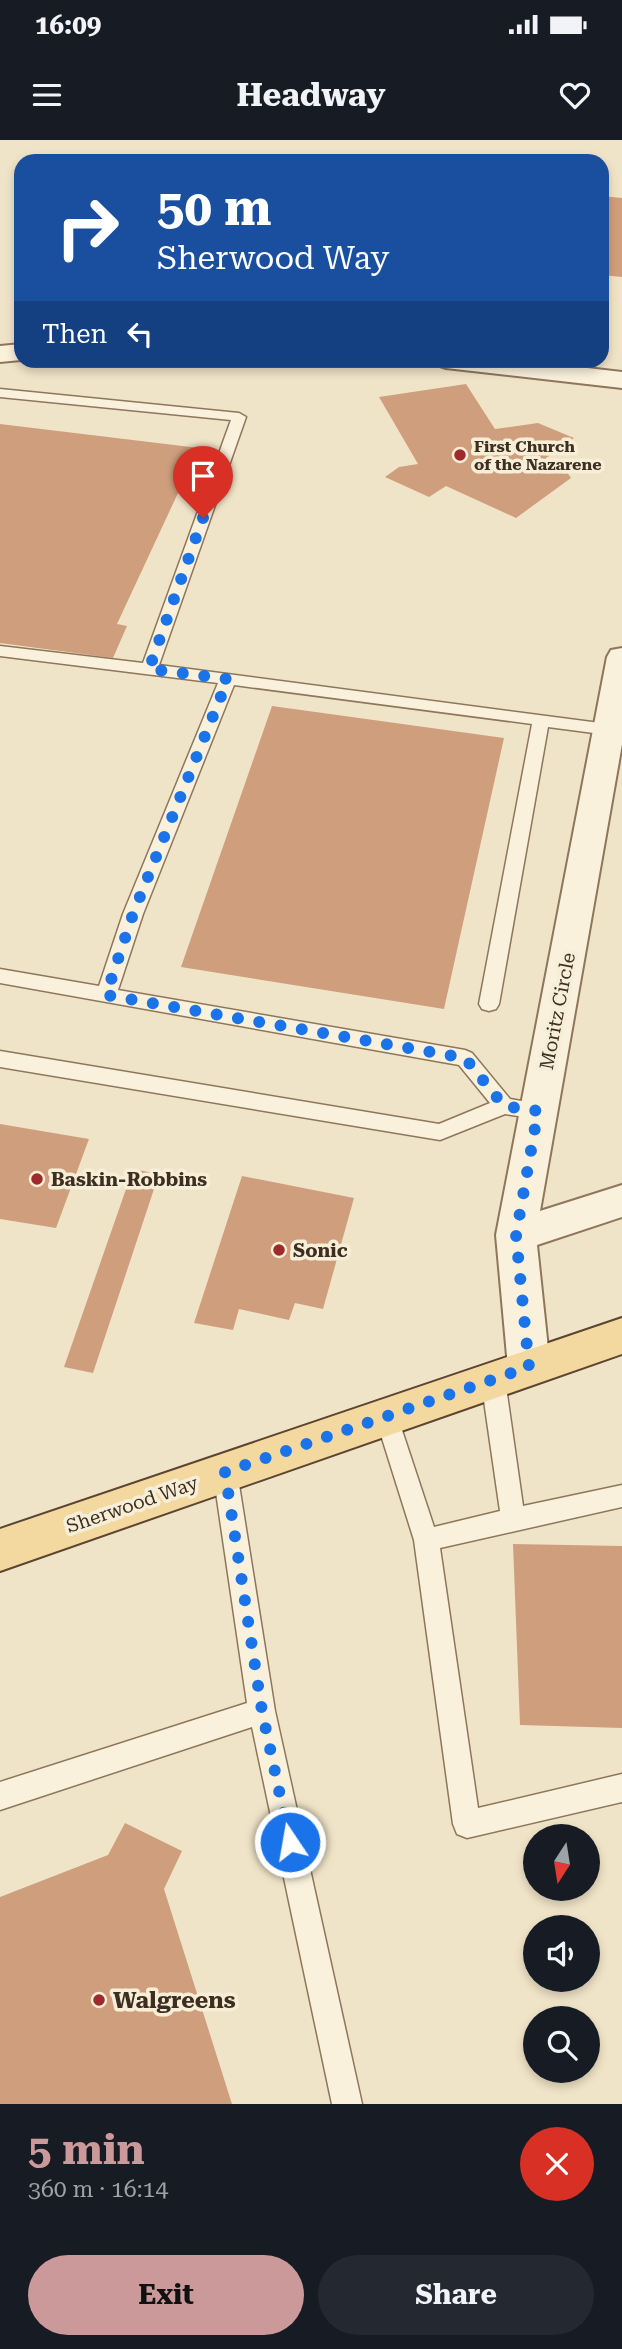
<!DOCTYPE html>
<html lang="en">
<head>
<meta charset="utf-8">
<style>
  body { margin:0; font-family:"Roboto Serif",serif; background:#242831; color:#f1f3f6; height:100vh; display:flex; flex-direction:column; font-size:26px; white-space:nowrap }
  * { box-sizing:border-box; margin:0 }
  p { font-size:23px; color:#9ea1a6 }
  .icon { flex:none; width:38px; height:38px; fill:none; stroke:currentColor; stroke-width:2; stroke-linecap:round; stroke-linejoin:round }
  .map { position:relative; height:1964px; overflow:hidden }
  .drawer { display:flex; flex-direction:column; background:#171b24; flex:1 }
  .drawer>* { flex:none }
  .top-card { position:absolute; left:14px; top:14px; width:595px; height:214px; border-radius:21px; box-shadow:0 4px 10px #0003; background:#1a4fa0; color:#fff; overflow:hidden }
  .needle { width:46px; rotate:192deg }
  .tools { position:absolute; left:523px; top:1684px; display:grid; gap:14px }
  .tools a { display:grid; place-items:center; width:77px; height:77px; border-radius:50%; background:#171b24; box-shadow:0 4px 10px #0003; font-size:35px }
  .pin { position:absolute; display:grid; place-items:center; width:60px; height:60px; color:#fff; margin:-72px -30px; border-radius:50% 50% 50% 0; rotate:-45deg; box-shadow:0 0 7px #0007 }
  .pin .icon { rotate:45deg }
  .me { position:absolute; width:77px; margin:-38px; rotate:348deg; stroke-linejoin:round; filter:drop-shadow(0 0 5px #0008) }
  .turn { display:flex; align-items:center; gap:24px; height:147px; padding:0 28px; font-size:32px }
  .turn .icon { width:91px; height:91px; stroke-width:2.5 }
  .turn b { display:block; font-size:49px; line-height:60px }
  .then { display:flex; align-items:center; height:66px; padding:0 28px; background:#0003; gap:14px; font-size:26px }
  .round { display:grid; place-items:center; flex:none; width:74px; height:74px; border-radius:37px; background:#242831 }
  .headline { display:flex; align-items:center; justify-content:space-between; height:119px; padding:0 28px }
  h1 { font-size:42px; font-weight:700; line-height:52px; color:#cc999b }
  .cta { display:flex; gap:14px; margin-top:auto; padding:14px 28px }
  .cta a { flex:1; height:80px; border-radius:42px; background:#cc999b; color:#111; font-size:28px; font-weight:700; line-height:80px; text-align:center }
  .cta a+a { background:#242831; color:#f1f3f6 }
  .status { display:flex; justify-content:space-between; align-items:center; height:49px; padding:0 35px; background:#171b24; direction:ltr }
  .status svg { height:19px; fill:currentColor }
  header { display:flex; justify-content:space-between; align-items:center; height:91px; padding:0 28px; background:#171b24; font-size:32px; font-weight:700 }
  .map>svg:first-child { display:block }
  .building { fill:#cf9f7d }
  .lines { fill:none; stroke-linecap:round; stroke-linejoin:round }
  .lane-casing { stroke:#8d765c; stroke-width:3 }
  .street-casing { stroke:#8d765c; stroke-width:4 }
  .primary-casing { stroke:#5b4430; stroke-width:4 }
  .lane { fill:#faf1dc; fill-rule:evenodd }
  .street { fill:#faf1dc; fill-rule:evenodd }
  .primary { fill:#f3d9a0; fill-rule:evenodd }
  .route { stroke:#1a73e8; stroke-width:12; stroke-dasharray:0 21.6 }
  .poi-dot { fill:#9e2a2b; stroke:#f7eed8; stroke-width:2.5 }
  .labels { text-anchor:middle; stroke-width:7; stroke-linejoin:round; paint-order:stroke }
  .far-poi-label { font-size:16px; font-weight:bold; fill:#3d2e20; stroke:#f7eed8; text-anchor:start }
  .street-label { font-size:19px; fill:#3d2e20; stroke:#f7eed8 }
  .poi-label { font-size:19px; font-weight:bold; fill:#3d2e20; stroke:#f7eed8; text-anchor:start }
  .near-poi-label { font-size:23px; font-weight:bold; fill:#3d2e20; stroke:#f7eed8; text-anchor:start }
</style>
</head>
<body>
<div class="status"><b>16:09</b><svg viewBox="0 0 49 12"><path d="M0 12V9h3v3zM5 12V6h3v6zM10 12V3h3v9zM15 12V0h3v12zM26 1h20v11H26zM47 4h2v5h-2z"/></svg></div>
<header><svg class="icon" aria-label="menu" viewBox="0 0 24 24"><path d="M4 6h16M4 12h16M4 18h16"/></svg>Headway<svg class="icon" aria-label="heart" viewBox="0 0 24 24"><path d="M12 20l-8-8c-3-5 5-10 8-4 3-6 11-1 8 4z"/></svg></header>
<div class="map">
<svg width="622" height="1964" viewBox="0 0 622 1964">
  <rect width="100%" height="100%" fill="#f0e4c8"/>
  <path class="building" d="M602,56l20,2v79l-20,-2z
    M466,244l29,45 43,-6 36,15 -32,23 25,11 4,6 -55,40 -70,-32 -17,11 -44,-20 14,-10 19,-3 -39,-67z
    M0,284l199,24 -82,176 10,2 -14,32 -113,-15z
    M272,566l232,32 -60,271 -263,-42z
    M0,984l89,15 -33,89 -56,-9z
    M133,1029l26,5 -66,199 -29,-6z
    M242,1036l112,22 -31,111 -28,-6 -6,17 -50,-11 -6,21 -39,-7z
    M513,1404l109,2v182l-102,-3z
    M125,1683l57,28 -18,38 68,215h-232v-207l108,-42z"/>
  <g class="lines">
    <defs>
      <path id="lane" d="M0,249l239,24 7,4 -87,248 456,60 3,4 -3,4 -6,2 -61,-8 -49,277 -3,5 -7,2 -7,-2 -3,-5 53,-280 -298,-39 -91,229 -25,76 347,60 7,3 38,46 35,6 3,6 -3,6 -7,2 -33,-5 -65,26 -440,-73v-16l439,73 51,-21 -31,-38 -459,-82v-14l99,17 24,-72 95,-231 -218,-27v-10l143,17 88,-243 -231,-23z
        M493,1230l8,3 4,7 18,126 99,-21v22l-182,41 38,260 144,-34v28l-155,36 -10,-4 -4,-10 -39,-284 -39,-124 4,-7 8,-3 8,3 39,118 66,-16 -19,-131 4,-7z
        M225,1321l9,3 3,8 38,239 87,393h-30l-80,-377 -252,83v-28l247,-79 -34,-231 3,-8z"/>
      <path id="street" d="M21,204v16l-21,2v-16z
        M434,220h84l104,12v16l-176,-20 -9,-3z
        M622,508v96l-82,467 82,-26v32l-85,28 13,122 -6,13 -15,5 -15,-5 -6,-13 -12,-132 111,-578 4,-7z"/>
      <path id="primary" d="M622,1178v36l-622,217v-42z"/>
    </defs>
    <use href="#lane" class="lane-casing"/>
    <use href="#street" class="street-casing"/>
    <use href="#primary" class="primary-casing"/>
    <use href="#lane" class="lane"/>
    <use href="#street" class="street"/>
    <use href="#primary" class="primary"/>
  </g>
  <g class="lines">
    <path class="route" d="M203,378l-54,151 79,10 -95,235 -27,81 359,63 39,48 34,5 -22,124 13,132 -304,105 37,239 28,131"/>
  </g>
  <g class="poi-dot">
    <circle cx="460" cy="315" r="7"/>
    <circle cx="37" cy="1039" r="7"/>
    <circle cx="279" cy="1110" r="7"/>
    <circle cx="99" cy="1860" r="7"/>
  </g>
  <g class="labels">
    <g class="far-poi-label">
      <text x="474" y="312">First Church<tspan x="474" dy="18">of the Nazarene</tspan></text>
    </g>
    <g class="street-label">
      <text transform="translate(557 871) rotate(-79)" y="7">Moritz Circle</text>
      <text transform="translate(132 1364) rotate(-19)" y="7">Sherwood Way</text>
    </g>
    <g class="poi-label">
      <text x="51" y="1046">Baskin-Robbins</text>
      <text x="293" y="1117">Sonic</text>
    </g>
    <g class="near-poi-label">
      <text x="113" y="1868">Walgreens</text>
    </g>
  </g>
</svg>
<div class="tools">
<a><svg class="needle" viewBox="-14 -14 28 28"><path d="M0-13l5 13h-10z" fill="#e53935"/><path d="M0 13l5-13h-10z" fill="#9ea1a6"/></svg></a>
<a><svg class="icon" aria-label="sound" viewBox="0 0 24 24"><path d="M4 9h4l5-4v14l-5-4H4zM17 9q2 3 0 6"/></svg></a>
<a><svg class="icon" aria-label="search" viewBox="0 0 24 24"><circle cx="10" cy="10" r="6"/><path d="M15 15l6 6"/></svg></a>
</div>
<div class="pin" style="left:203px;top:378px;background:#d93025"><svg class="icon" aria-label="arrive" viewBox="0 0 24 24"><path d="M6 21V4h12l-3 4 3 4H6"/></svg></div>
<svg class="me" style="left:290px;top:1702px" viewBox="-20 -20 40 40"><circle r="17" fill="#1a73e8" stroke="#fff" stroke-width="3"/><path d="M0-11L8 9 0 5-8 9z" fill="#fff"/></svg>
<div class="top-card">
<div class="turn"><svg class="icon" aria-label="right" viewBox="0 0 24 24"><path d="M7 20v-9h11M14 6l5 5-5 5"/></svg><div><b>50 m</b>Sherwood Way</div></div>
<div class="then">Then<svg class="icon" aria-label="left" viewBox="0 0 24 24"><path d="M17 20v-9H6M10 6l-5 5 5 5"/></svg></div>
</div>
</div>
<section class="drawer">
<div class="headline"><div><h1>5 min</h1><p>360 m · 16:14</p></div><a class="round" style="background:#d93025;color:#fff"><svg class="icon" aria-label="close" viewBox="0 0 24 24"><path d="M6 6l12 12M18 6L6 18"/></svg></a></div>
<div class="cta"><a>Exit</a><a>Share</a></div>
</section>
</body>
</html>
